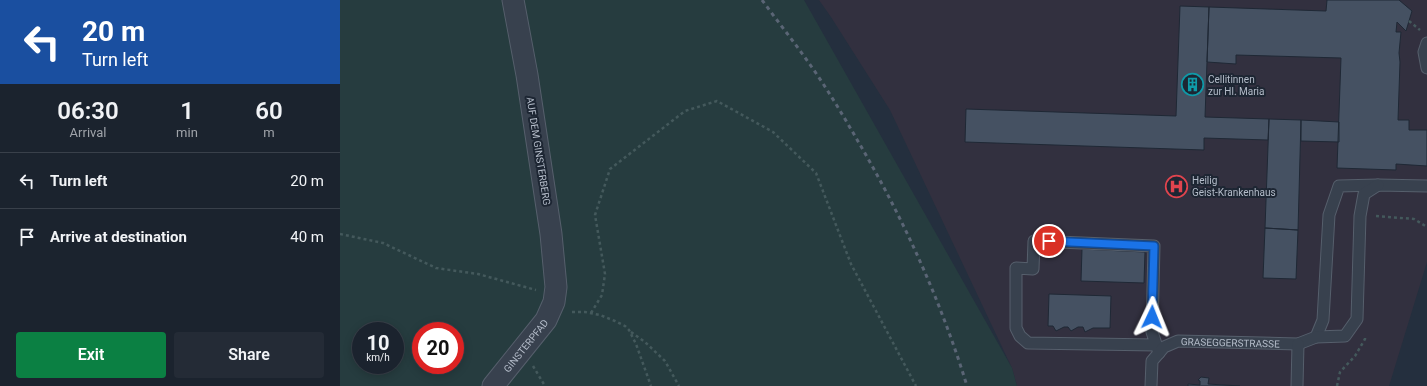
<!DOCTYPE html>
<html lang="en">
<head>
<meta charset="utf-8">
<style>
  body { margin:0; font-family:Roboto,sans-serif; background:#242b36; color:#f1f3f6; height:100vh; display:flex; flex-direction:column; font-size:15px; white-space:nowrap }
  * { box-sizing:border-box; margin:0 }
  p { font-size:13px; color:#a0a4aa }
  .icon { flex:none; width:22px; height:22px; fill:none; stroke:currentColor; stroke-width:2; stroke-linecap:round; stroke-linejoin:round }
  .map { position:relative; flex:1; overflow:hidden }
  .details { display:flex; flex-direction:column; background:#1b232e; width:340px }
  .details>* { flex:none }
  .hud { background:#1a4fa0; color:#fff; overflow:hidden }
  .speed { position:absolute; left:12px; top:322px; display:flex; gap:8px; font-size:20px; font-weight:700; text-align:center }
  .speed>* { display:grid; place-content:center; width:52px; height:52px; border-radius:50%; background:#1b232e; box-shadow:0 2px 10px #0003,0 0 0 1px #39404a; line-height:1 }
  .speed small { font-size:10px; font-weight:400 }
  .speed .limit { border:6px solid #d22; background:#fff; color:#111 }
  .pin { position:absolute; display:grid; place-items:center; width:34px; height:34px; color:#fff; margin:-17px; border:2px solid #fff; border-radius:50%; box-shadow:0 1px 4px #0007 }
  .me { position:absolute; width:44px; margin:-22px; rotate:2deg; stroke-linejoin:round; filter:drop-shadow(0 0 3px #0008) }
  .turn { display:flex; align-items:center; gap:14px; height:84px; padding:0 16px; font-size:18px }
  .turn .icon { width:52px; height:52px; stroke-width:2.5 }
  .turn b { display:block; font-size:28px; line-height:34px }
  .eta { display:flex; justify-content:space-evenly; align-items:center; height:68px; text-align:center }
  .eta b { font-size:24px; font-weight:600; line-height:28px }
  .action { display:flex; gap:8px; margin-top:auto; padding:8px 16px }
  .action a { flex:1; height:46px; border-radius:4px; background:#0b8043; color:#fff; font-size:16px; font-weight:600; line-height:46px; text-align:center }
  .action a+a { background:#242b36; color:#f1f3f6 }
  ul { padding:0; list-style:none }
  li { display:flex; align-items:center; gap:12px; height:56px; padding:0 16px; border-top:1px solid #39404a }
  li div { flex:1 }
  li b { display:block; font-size:15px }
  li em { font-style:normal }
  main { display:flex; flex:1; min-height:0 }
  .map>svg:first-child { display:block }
  .medical { fill:#32303f }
  .green { fill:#263c3f; fill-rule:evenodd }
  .building { fill:#455162; stroke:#1f2835 }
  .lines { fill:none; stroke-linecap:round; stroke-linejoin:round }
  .service-casing { stroke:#565f6c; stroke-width:13 }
  .minor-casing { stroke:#565f6c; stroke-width:23 }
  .path { stroke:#44595c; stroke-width:2.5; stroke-dasharray:3 3; stroke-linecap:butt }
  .service { stroke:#38414e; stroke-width:11 }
  .minor { stroke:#38414e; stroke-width:21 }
  .rail { stroke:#5a6575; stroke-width:3; stroke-dasharray:4 4; stroke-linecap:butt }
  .route-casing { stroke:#114b97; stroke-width:10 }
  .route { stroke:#1a73e8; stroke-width:7 }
  .labels { text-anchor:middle; stroke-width:4; stroke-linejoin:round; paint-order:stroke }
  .poi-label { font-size:10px; fill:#b4bcc9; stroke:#1d2633; text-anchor:start }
  .street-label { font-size:10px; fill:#b4bcc9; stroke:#1d2633 }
</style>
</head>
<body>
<main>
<section class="details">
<div class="hud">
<div class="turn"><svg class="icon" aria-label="left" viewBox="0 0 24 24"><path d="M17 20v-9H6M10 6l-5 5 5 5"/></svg><div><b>20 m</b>Turn left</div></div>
</div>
<div class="eta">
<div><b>06:30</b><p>Arrival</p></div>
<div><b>1</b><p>min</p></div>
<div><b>60</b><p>m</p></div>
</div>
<ul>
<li><svg class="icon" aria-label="left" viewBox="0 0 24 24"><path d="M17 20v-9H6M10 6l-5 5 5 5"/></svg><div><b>Turn left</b></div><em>20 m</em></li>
<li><svg class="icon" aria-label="arrive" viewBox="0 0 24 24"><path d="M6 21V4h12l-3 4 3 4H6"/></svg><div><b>Arrive at destination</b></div><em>40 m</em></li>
</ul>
<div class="action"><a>Exit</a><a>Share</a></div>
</section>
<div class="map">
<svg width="1087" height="386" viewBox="0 0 1087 386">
  <rect width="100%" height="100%" fill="#242f3e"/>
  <path class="medical" d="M479,0h608v262l-38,124h-372l-5,-18 -122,-258 -59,-93z"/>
  <path class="green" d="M0,0h168l28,158 12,148 -61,80h-147zM21,331h34v34h-34zM81,331h34v34h-34z
    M177,0h287l208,368 5,18h-518l55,-62z"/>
  <path class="building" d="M987,0h72l13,11 -6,20 -9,-9 -1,10h5l-2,21 1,9 -2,58h11v10h18v36l-31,-2v6l-59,-2 4,-110 -105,-3v9l-29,-2 2,-55 117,4z
    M840,6l29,1 -4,110 64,2 -1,21 -64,-2v12l-239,-8 1,-33 210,7z
    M929,119l32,1 -3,110 -33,-2z
    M961,120l38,2v20l-38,-1z
    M925,228l33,2 -2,49 -33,-1z
    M742,249l63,3 -1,31 -63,-2z
    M709,294l62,2 -1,32h-17l-8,4 -2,-5h-5l-7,4 -3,-4h-4l-8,4 -3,-5h-5z
    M861,377l8,1 -1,6 32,2h-52v-2l12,1v-4l-2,-1z"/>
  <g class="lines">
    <defs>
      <g id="service">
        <path d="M1087,43l-3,9 3,16"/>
        <path d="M976,337l7,-17 6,-105 10,-29 39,-1 49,1"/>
        <path d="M816,345l-128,-2 -8,-7 -4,-8v-60l17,1 1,-28 120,5 -2,86 7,21"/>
        <path id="s1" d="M811,386l1,-25 12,-14 14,-6 120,3 18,-7 29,-1 12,-17 3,-103 4,-22 14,-9"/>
        <path d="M957,386l1,-42"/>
      </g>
      <g id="minor">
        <path id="s2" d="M153,386l53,-66 8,-18 2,-15 -5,-53 -24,-159 -14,-75"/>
      </g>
    </defs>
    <use href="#service" class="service-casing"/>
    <use href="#minor" class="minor-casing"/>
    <path class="path" d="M1069,21l11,9
      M1036,216l38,3 13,8
      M0,234l43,9 53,25 42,6 58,16
      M232,312h13l15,3 15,6 10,5 4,4 7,14 15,42
      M251,313l11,-18 3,-21 -10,-59 15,-46 75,-58 32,-10 56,31 43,41 35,91 65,122
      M291,332l14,10 20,19 14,25
      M193,366l12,20
      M997,386l3,-14 15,-16 10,-17v-3"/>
    <use href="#service" class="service"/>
    <use href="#minor" class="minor"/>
    <path class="rail" d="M422,0c16,22 33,43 49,66 17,24 33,51 48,77 45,77 82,158 108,243"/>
  </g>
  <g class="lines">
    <defs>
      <path id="route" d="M709,241l105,5 -2,71"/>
    </defs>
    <use href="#route" class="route-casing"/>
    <use href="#route" class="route"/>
  </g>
  <defs>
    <symbol id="building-ring" viewBox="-11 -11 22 22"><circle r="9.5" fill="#1d2633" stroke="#0f9aa8" stroke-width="1.5"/><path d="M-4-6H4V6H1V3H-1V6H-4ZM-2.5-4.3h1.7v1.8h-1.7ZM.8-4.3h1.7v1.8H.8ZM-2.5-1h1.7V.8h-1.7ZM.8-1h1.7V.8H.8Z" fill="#0f9aa8"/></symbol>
    <symbol id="hospital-ring" viewBox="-11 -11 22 22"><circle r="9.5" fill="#1d2633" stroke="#e0444e" stroke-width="1.5"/><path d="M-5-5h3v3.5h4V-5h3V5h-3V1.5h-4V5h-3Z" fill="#e0444e"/></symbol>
  </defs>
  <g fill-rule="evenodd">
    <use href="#building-ring" x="840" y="72" width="25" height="25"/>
    <use href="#hospital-ring" x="824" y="174" width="25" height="25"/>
  </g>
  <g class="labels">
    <g class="poi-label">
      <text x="868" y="83">Cellitinnen<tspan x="868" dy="12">zur Hl. Maria</tspan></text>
      <text x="852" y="184">Heilig<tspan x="852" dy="12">Geist-Krankenhaus</tspan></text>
    </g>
    <g class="street-label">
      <text transform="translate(199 151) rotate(81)" y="4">AUF DEM GINSTERBERG</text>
      <text dy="4" stroke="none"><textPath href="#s1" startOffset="111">GRASEGGERSTRASSE</textPath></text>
      <text dy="4" stroke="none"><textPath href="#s2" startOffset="52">GINSTERPFAD</textPath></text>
    </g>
  </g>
</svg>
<div class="speed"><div>10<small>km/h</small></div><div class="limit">20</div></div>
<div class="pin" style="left:709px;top:241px;background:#d93025"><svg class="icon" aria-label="arrive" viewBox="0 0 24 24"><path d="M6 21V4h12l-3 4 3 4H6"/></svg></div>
<svg class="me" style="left:812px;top:317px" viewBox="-20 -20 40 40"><path d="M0-17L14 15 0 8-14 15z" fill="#1a73e8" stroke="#fff" stroke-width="4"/></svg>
</div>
</main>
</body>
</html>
